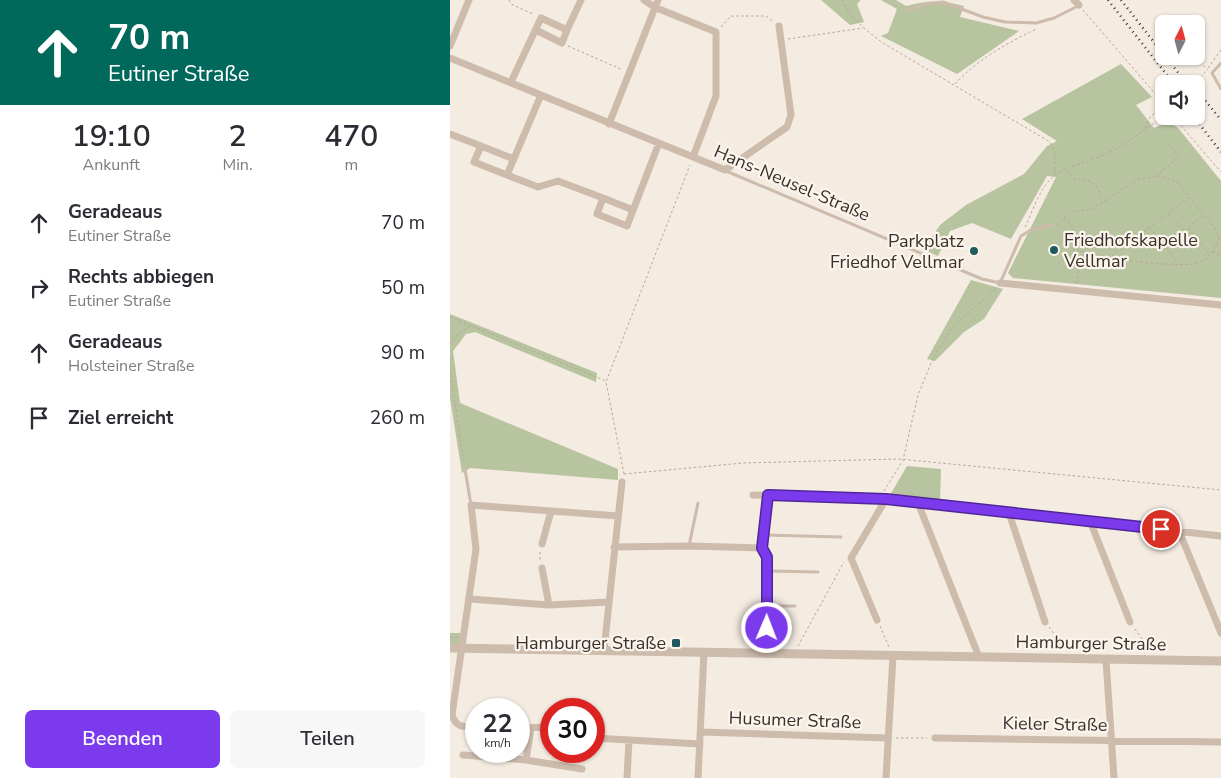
<!DOCTYPE html>
<html lang="de">
<head>
<meta charset="utf-8">
<style>
  body { margin:0; font-family:"Nunito Sans",sans-serif; background:#f7f7f7; color:#2b2b33; height:100vh; display:flex; flex-direction:column; font-size:19px; white-space:nowrap }
  * { box-sizing:border-box; margin:0 }
  p { font-size:16px; color:#7c7c81 }
  .icon { flex:none; width:28px; height:28px; fill:none; stroke:currentColor; stroke-width:2; stroke-linecap:round; stroke-linejoin:round }
  .map { position:relative; flex:1; overflow:hidden }
  .sheet { display:flex; flex-direction:column; background:#fff; width:450px }
  .sheet>* { flex:none }
  .top-card { background:#00695c; color:#fff; overflow:hidden }
  .needle { width:32px; rotate:6deg }
  .buttons { position:absolute; left:705px; top:15px; display:grid; gap:10px }
  .buttons a { display:grid; place-items:center; width:50px; height:50px; border-radius:8px; background:#fff; box-shadow:0 1px 4px #0004; font-size:25px }
  .speed { position:absolute; left:15px; top:698px; display:flex; gap:10px; font-size:25px; font-weight:700; text-align:center }
  .speed>* { display:grid; place-content:center; width:65px; height:65px; border-radius:50%; background:#fff; box-shadow:0 1px 4px #0004; line-height:1 }
  .speed small { font-size:12px; font-weight:400 }
  .speed .limit { border:8px solid #d22; background:#fff; color:#111 }
  .pin { position:absolute; display:grid; place-items:center; width:42px; height:42px; color:#fff; margin:-21px; border:2px solid #fff; border-radius:50%; box-shadow:0 1px 5px #0007 }
  .me { position:absolute; width:55px; margin:-28px; rotate:1deg; stroke-linejoin:round; filter:drop-shadow(0 0 4px #0008) }
  .turn { display:flex; align-items:center; gap:18px; height:105px; padding:0 25px; font-size:22px }
  .turn .icon { width:65px; height:65px; stroke-width:2.5 }
  .turn b { display:block; font-size:35px; line-height:42px }
  .eta { display:flex; justify-content:space-evenly; align-items:center; height:85px; text-align:center }
  .eta b { font-size:30px; font-weight:600; line-height:35px }
  .cta { display:flex; gap:10px; margin-top:auto; padding:10px 25px }
  .cta a { flex:1; height:58px; border-radius:8px; background:#7c3aed; color:#fff; font-size:20px; font-weight:600; line-height:58px; text-align:center }
  .cta a+a { background:#f7f7f7; color:#2b2b33 }
  ul { padding:0; list-style:none }
  li { display:flex; align-items:center; gap:15px; height:65px; padding:0 25px }
  li div { flex:1 }
  li b { display:block; font-size:19px }
  li em { font-style:normal }
  main { display:flex; flex:1; min-height:0 }
  .map>svg:first-child { display:block }
  .green { fill:#b8c4a0 }
  .lines { fill:none; stroke-linecap:round; stroke-linejoin:round }
  .path { stroke:#b9a596; stroke-width:1; stroke-dasharray:2.5 2.5; stroke-linecap:butt }
  .service { stroke:#cdbbac; stroke-width:3 }
  .minor { stroke:#cdbbac; stroke-width:7 }
  .tertiary { stroke:#cdbbac; stroke-width:9 }
  .rail { stroke:#3b302b; stroke-width:2.5; stroke-dasharray:1 4; stroke-linecap:butt }
  .route-casing { stroke:#51269a; stroke-width:12 }
  .route { stroke:#7c3aed; stroke-width:9 }
  .poi-dot { fill:#1f5a5e; stroke:#fbf5ee; stroke-width:2 }
  .labels { text-anchor:middle; stroke-width:4.5; stroke-linejoin:round; paint-order:stroke }
  .street-label { font-size:18px; fill:#3b302b; stroke:#fbf5ee }
  .poi-label { font-size:18px; fill:#3b302b; stroke:#fbf5ee; text-anchor:end }
</style>
</head>
<body>
<main>
<section class="sheet">
<div class="top-card">
<div class="turn"><svg class="icon" aria-label="ahead" viewBox="0 0 24 24"><path d="M12 20V5M6 11l6-6 6 6"/></svg><div><b>70 m</b>Eutiner Straße</div></div>
</div>
<div class="eta">
<div><b>19:10</b><p>Ankunft</p></div>
<div><b>2</b><p>Min.</p></div>
<div><b>470</b><p>m</p></div>
</div>
<ul>
<li><svg class="icon" aria-label="ahead" viewBox="0 0 24 24"><path d="M12 20V5M6 11l6-6 6 6"/></svg><div><b>Geradeaus</b><p>Eutiner Straße</p></div><em>70 m</em></li>
<li><svg class="icon" aria-label="right" viewBox="0 0 24 24"><path d="M7 20v-9h11M14 6l5 5-5 5"/></svg><div><b>Rechts abbiegen</b><p>Eutiner Straße</p></div><em>50 m</em></li>
<li><svg class="icon" aria-label="ahead" viewBox="0 0 24 24"><path d="M12 20V5M6 11l6-6 6 6"/></svg><div><b>Geradeaus</b><p>Holsteiner Straße</p></div><em>90 m</em></li>
<li><svg class="icon" aria-label="arrive" viewBox="0 0 24 24"><path d="M6 21V4h12l-3 4 3 4H6"/></svg><div><b>Ziel erreicht</b></div><em>260 m</em></li>
</ul>
<div class="cta"><a>Beenden</a><a>Teilen</a></div>
</section>
<div class="map">
<svg width="771" height="778" viewBox="0 0 771 778">
  <rect width="100%" height="100%" fill="#f4ebe1"/>
  <path class="green" d="M371,0h40l-4,4 7,18 -14,3z
    M431,0h15l10,6c24,-6 34,-6 58,0l-4,11 59,14 -62,43 -76,-38 7,-3 9,-24z
    M671,64l31,33 -16,8 18,23 15,-7 10,8 42,52v117l-208,-20 -5,-5 48,-96 -9,-1 -36,63 -39,-16 -22,8 -12,25 -15,-6 17,-25 26,-20 58,-31 23,-28 10,-5 -35,-22z
    M521,280l32,9 -19,30 -20,13 -29,29 -8,-2z
    M0,314l147,59 -1,9 -121,-50 -9,2 -13,17 7,52 158,66v11l-148,-12 -8,5 -12,-75z
    M457,466l34,3 -1,32 -50,-6z
    M0,633h12l-3,11h-9z"/>
  <g class="lines">
    <path class="path" d="M59,0l2,4 22,10
      M392,0c9,19 25,31 41,43l167,99 5,11 -1,22
      M633,10l81,94
      M271,27l10,-11h35l6,5
      M338,39l75,-11
      M118,46l55,24
      M750,62l8,8
      M758,68l13,-18
      M747,81l9,-10
      M505,84c23,-25 51,-40 81,-55
      M746,104v3
      M695,128l5,-11 14,-11
      M617,171l6,8 18,2 5,5 7,13
      M706,176l23,-19 -11,-13
      M719,214l14,16
      M614,218l7,-6 21,-3 47,-30 22,-3 15,5 39,47 4,10c-3,12 -11,21 -22,25 -19,6 -103,-6 -122,-14
      M607,225l7,-7c12,7 11,19 11,31l-17,15
      M575,227c8,-16 14,-38 28,-50 10,-10 39,-16 53,-23 23,-10 39,-28 62,-38l9,5 44,51
      M700,228l29,36
      M738,228l21,26
      M715,246l38,-31
      M763,252l8,5
      M662,256l76,-58
      M627,283l2,-16 12,-12
      M0,317l156,64
      M0,344l9,-11 12,-7
      M0,370l14,93
      M174,474l119,-11 156,-4 322,31
      M174,474l-18,-92 84,-217
      M434,491l19,-31 15,-65 16,-39 18,-29 45,-39
      M90,552v8
      M430,626l9,21
      M599,627l9,12 3,10
      M685,629l8,11 4,12
      M0,637l7,1
      M348,646l46,-84
      M446,738h31"/>
    <path class="service" d="M457,10l20,-6 16,-2 40,15 22,5 31,1 18,-5 24,-12
      M771,63l-9,10 9,16
      M276,171l256,108 18,4 21,-47 10,-6 21,-5
      M15,469l6,36
      M315,535l76,2
      M239,546l9,-43
      M318,571l50,1
      M318,606h27"/>
    <path class="minor" d="M194,0l10,7 62,25v64l-23,61
      M624,0l5,5
      M86,30l26,13 5,-13
      M0,46l19,-46
      M0,58l275,112 62,-43 4,-12 -12,-89
      M61,82l30,-64 26,12 14,-30
      M159,124l49,-124
      M0,134l31,12 -7,16 33,13 34,-80
      M31,146l33,13
      M57,175l31,12 20,-6 45,17 -6,16 30,12 32,-83
      M153,198l30,12
      M550,283l221,22
      M303,495l133,4 335,37
      M468,503l61,154
      M559,513l36,109
      M640,521l40,101
      M729,531l42,102
      M92,544l9,-33
      M164,547l75,-1 73,2 5,9v96
      M312,548l6,-53
      M92,568l7,37
      M20,599l79,6 60,-3
      M427,620l-26,-62 35,-59
      M154,650l18,-168
      M656,660l8,118
      M26,727c-12,0 -20,1 -24,-12l24,-166 -5,-44 147,11
      M69,728l32,-1
      M251,732l187,6
      M144,738l106,6
      M485,738l286,4
      M13,755l63,5 5,-32
      M76,760l56,9
      M177,778l2,-38
      M248,778l6,-126
      M436,778l7,-122"/>
    <path class="tertiary" d="M0,648l771,13"/>
    <path class="rail" d="M658,0l66,84
      M671,0l43,55
      M715,56l22,28
      M746,89l25,31
      M743,116l28,36"/>
  </g>
  <g class="lines">
    <defs>
      <path id="route" d="M317,628v-71l-5,-9 6,-53 118,4 275,30"/>
    </defs>
    <use href="#route" class="route-casing"/>
    <use href="#route" class="route"/>
  </g>
  <g class="poi-dot">
    <circle cx="604" cy="250" r="5"/>
    <circle cx="524" cy="251" r="5"/>
    <rect x="221" y="638" width="10" height="10" rx="2.5"/>
  </g>
  <g class="labels">
    <g class="street-label">
      <text transform="translate(342 183) rotate(23)" y="6">Hans-Neusel-Straße</text>
      <text transform="translate(641 643) rotate(1)" y="6">Hamburger Straße</text>
      <text transform="translate(345 720) rotate(2)" y="6">Husumer Straße</text>
      <text transform="translate(605 724) rotate(1)" y="6">Kieler Straße</text>
    </g>
    <g class="poi-label">
      <text x="614" y="246" text-anchor="start">Friedhofskapelle<tspan x="614" dy="21">Vellmar</tspan></text>
      <text x="514" y="247">Parkplatz<tspan x="514" dy="21">Friedhof Vellmar</tspan></text>
      <text x="216" y="649">Hamburger Straße</text>
    </g>
  </g>
</svg>
<div class="buttons">
<a><svg class="needle" viewBox="-14 -14 28 28"><path d="M0-13l5 13h-10z" fill="#e53935"/><path d="M0 13l5-13h-10z" fill="#7c7c81"/></svg></a>
<a><svg class="icon" aria-label="sound" viewBox="0 0 24 24"><path d="M4 9h4l5-4v14l-5-4H4zM17 9q2 3 0 6"/></svg></a>
</div>
<div class="speed"><div>22<small>km/h</small></div><div class="limit">30</div></div>
<div class="pin" style="left:711px;top:529px;background:#d93025"><svg class="icon" aria-label="arrive" viewBox="0 0 24 24"><path d="M6 21V4h12l-3 4 3 4H6"/></svg></div>
<svg class="me" style="left:317px;top:628px" viewBox="-20 -20 40 40"><circle r="17" fill="#7c3aed" stroke="#fff" stroke-width="3"/><path d="M0-11L8 9 0 5-8 9z" fill="#fff"/></svg>
</div>
</main>
</body>
</html>
